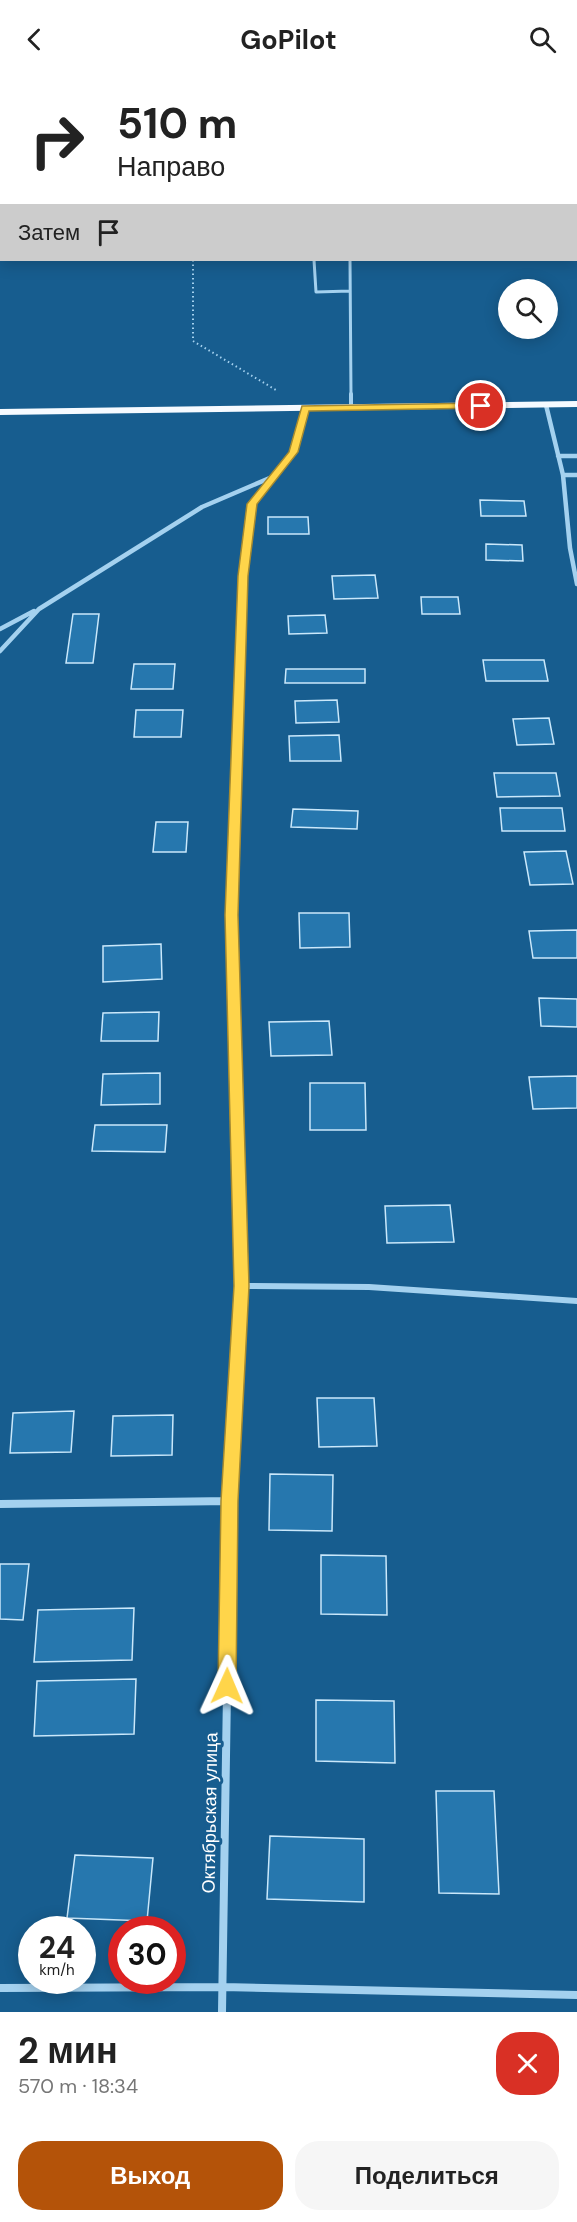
<!DOCTYPE html>
<html lang="ru">
<head>
<meta charset="utf-8">
<style>
  body { margin:0; font-family:"DM Sans",sans-serif; background:#f6f6f6; color:#222; height:100vh; display:flex; flex-direction:column; font-size:22px; white-space:nowrap }
  * { box-sizing:border-box; margin:0 }
  p { font-size:20px; color:#767676 }
  .icon { flex:none; width:33px; height:33px; fill:none; stroke:currentColor; stroke-width:2; stroke-linecap:round; stroke-linejoin:round }
  .map { position:relative; height:1934px; overflow:hidden }
  .sheet { display:flex; flex-direction:column; background:#fff; flex:1 }
  .sheet>* { flex:none }
  .top-card { position:absolute; left:0px; top:0px; width:578px; height:183px; box-shadow:0 3px 15px #0003; background:#fff; color:#222; overflow:hidden }
  .buttons { position:absolute; left:498px; top:201px; display:grid; gap:12px }
  .buttons a { display:grid; place-items:center; width:60px; height:60px; border-radius:50%; background:#fff; box-shadow:0 3px 15px #0003; font-size:30px }
  .speed { position:absolute; left:18px; top:1838px; display:flex; gap:12px; font-size:30px; font-weight:700; text-align:center }
  .speed>* { display:grid; place-content:center; width:78px; height:78px; border-radius:50%; background:#fff; box-shadow:0 3px 15px #0003; line-height:1 }
  .speed small { font-size:15px; font-weight:400 }
  .speed .limit { border:9px solid #d22; background:#fff; color:#111 }
  .pin { position:absolute; display:grid; place-items:center; width:51px; height:51px; color:#fff; margin:-26px; border:3px solid #fff; border-radius:50%; box-shadow:0 2px 6px #0007 }
  .me { position:absolute; width:66px; margin:-33px; rotate:1deg; stroke-linejoin:round; filter:drop-shadow(0 0 4px #0008) }
  .turn { display:flex; align-items:center; gap:21px; height:126px; padding:0 18px; font-size:27px }
  .turn .icon { width:78px; height:78px; stroke-width:2.5 }
  .turn b { display:block; font-size:42px; line-height:51px }
  .then { display:flex; align-items:center; height:57px; padding:0 18px; background:#0003; gap:12px; font-size:22px }
  .round { display:grid; place-items:center; flex:none; width:63px; height:63px; border-radius:24px; background:#f6f6f6 }
  .summary { display:flex; align-items:center; justify-content:space-between; height:102px; padding:0 18px }
  h1 { font-size:36px; font-weight:700; line-height:45px }
  .button { display:flex; gap:12px; margin-top:auto; padding:12px 18px }
  .button a { flex:1; height:69px; border-radius:24px; background:#b45309; color:#fff; font-size:24px; font-weight:700; line-height:69px; text-align:center }
  .button a+a { background:#f6f6f6; color:#222 }
  header { display:flex; justify-content:space-between; align-items:center; height:78px; padding:0 18px; background:#fff; font-size:27px; font-weight:700 }
  .map>svg:first-child { display:block }
  .building { fill:#2677ae; stroke:#cae8fb; stroke-width:1.5 }
  .lines { fill:none; stroke-linecap:round; stroke-linejoin:round }
  .path { stroke:#a4d1ef; stroke-width:2; stroke-dasharray:1.5 3; stroke-linecap:butt }
  .service-far1 { stroke:#a4d1ef; stroke-width:3 }
  .service { stroke:#a4d1ef; stroke-width:4 }
  .minor-far2 { stroke:#a4d1ef; stroke-width:4.5 }
  .minor-far1 { stroke:#a4d1ef; stroke-width:6 }
  .minor { stroke:#a4d1ef; stroke-width:8 }
  .trunk { fill:#f6faff; fill-rule:evenodd }
  .route { fill:#ffd54a; stroke:#a68a30; stroke-width:1.5 }
  .labels { text-anchor:middle; stroke-width:6; stroke-linejoin:round; paint-order:stroke }
  .street-label { font-size:18px; fill:#fff; stroke:#175d8f }
</style>
</head>
<body>
<header><svg class="icon" aria-label="back" viewBox="0 0 24 24"><path d="M15 5l-7 7 7 7"/></svg>GoPilot<svg class="icon" aria-label="search" viewBox="0 0 24 24"><circle cx="10" cy="10" r="6"/><path d="M15 15l6 6"/></svg></header>
<div class="map">
<svg width="577" height="1934" viewBox="0 0 577 1934">
  <rect width="100%" height="100%" fill="#175d8f"/>
  <path class="building" d="M480,422l44,1 2,15h-45z
    M268,439h40l1,17h-41z
    M486,466l36,1 1,16 -37,-1z
    M375,497l3,23 -44,1 -2,-23z
    M421,519h37l2,17h-38z
    M73,536h26l-6,49h-27z
    M325,537l2,18 -38,1 -1,-18z
    M483,582h61l4,21h-62z
    M134,586h41l-2,25h-42z
    M286,591h79v14h-80z
    M337,622l2,22 -43,1 -1,-22z
    M136,632h47l-2,27h-47z
    M549,640l5,26 -37,1 -4,-26z
    M339,657l2,26h-51l-1,-25z
    M494,695h62l4,23 -63,1z
    M500,730h62l3,23h-63z
    M293,731l65,2 -1,18 -66,-2z
    M156,744h32l-2,30h-33z
    M566,773l7,33 -43,1 -6,-33z
    M299,835h50l1,34 -50,1z
    M577,852v28h-44l-4,-27z
    M161,866l1,35 -59,3v-36z
    M539,920l38,1v28l-36,-1z
    M159,934l-1,29h-57l2,-28z
    M329,943l3,34 -61,1 -2,-34z
    M160,995v31l-59,1 2,-31z
    M577,998v32l-44,1 -4,-32z
    M310,1005h55l1,47h-56z
    M95,1047h72l-2,27 -73,-1z
    M450,1127l4,37 -67,1 -2,-37z
    M317,1320h57l3,48 -58,1z
    M74,1333l-3,41 -61,1 3,-40z
    M173,1337l-1,40 -61,1 2,-40z
    M270,1396l63,1 -1,56 -63,-1z
    M321,1477l65,1 1,59 -66,-1z
    M0,1486h29l-6,56 -23,-1z
    M134,1530l-2,52 -98,2 4,-52z
    M136,1601l-2,55 -100,2 3,-55z
    M316,1622l78,1 1,62 -79,-2z
    M436,1713h58l5,103 -60,-1z
    M270,1758l94,3v63l-97,-3z
    M75,1777l78,3 -6,63 -80,-3z"/>
  <g class="lines">
    <path class="path" d="M193,182v81l83,49"/>
    <path class="service-far1" d="M314,182l2,32 34,-1
      M350,182l1,136"/>
    <path class="service" d="M351,316v13"/>
    <path class="minor-far2" d="M546,327l17,70 7,73 7,36
      M558,378h19
      M563,397h14
      M0,551l34,-18
      M0,573l39,-42 163,-102 70,-30
      M236,726l7,-228 9,-72 41,-52 12,-44"/>
    <path class="minor-far1" d="M236,725l-4,112 9,371 -2,46
      M241,1208l128,1 208,14"/>
    <path class="minor" d="M0,1426l230,-3
      M0,1910l223,-1 354,8
      M222,1934l8,-511 9,-171"/>
    <path class="trunk" d="M577,323v6l-577,8v-6z"/>
  </g>
  <path class="route" d="M481,325l4,1v4l-176,3 -11,41 -41,52 -9,72 -10,339 11,371 -11,215 -2,185 -3,5 -6,3 -6,-3 -3,-5 3,-185 13,-215 -9,-371 13,-339 9,-72 42,-52 13,-46z"/>
  <g class="labels">
    <g class="street-label">
      <text transform="translate(210 1735) rotate(-89)" y="6">Октябрьская улица</text>
    </g>
  </g>
</svg>
<div class="buttons">
<a><svg class="icon" aria-label="search" viewBox="0 0 24 24"><circle cx="10" cy="10" r="6"/><path d="M15 15l6 6"/></svg></a>
</div>
<div class="speed"><div>24<small>km/h</small></div><div class="limit">30</div></div>
<div class="pin" style="left:481px;top:328px;background:#d93025"><svg class="icon" aria-label="arrive" viewBox="0 0 24 24"><path d="M6 21V4h12l-3 4 3 4H6"/></svg></div>
<svg class="me" style="left:227px;top:1608px" viewBox="-20 -20 40 40"><path d="M0-17L14 15 0 8-14 15z" fill="#ffd54a" stroke="#fff" stroke-width="4"/></svg>
<div class="top-card">
<div class="turn"><svg class="icon" aria-label="right" viewBox="0 0 24 24"><path d="M7 20v-9h11M14 6l5 5-5 5"/></svg><div><b>510 m</b>Направо</div></div>
<div class="then">Затем<svg class="icon" aria-label="arrive" viewBox="0 0 24 24"><path d="M6 21V4h12l-3 4 3 4H6"/></svg></div>
</div>
</div>
<section class="sheet">
<div class="summary"><div><h1>2 мин</h1><p>570 m · 18:34</p></div><a class="round" style="background:#d93025;color:#fff"><svg class="icon" aria-label="close" viewBox="0 0 24 24"><path d="M6 6l12 12M18 6L6 18"/></svg></a></div>
<div class="button"><a>Выход</a><a>Поделиться</a></div>
</section>
</body>
</html>
